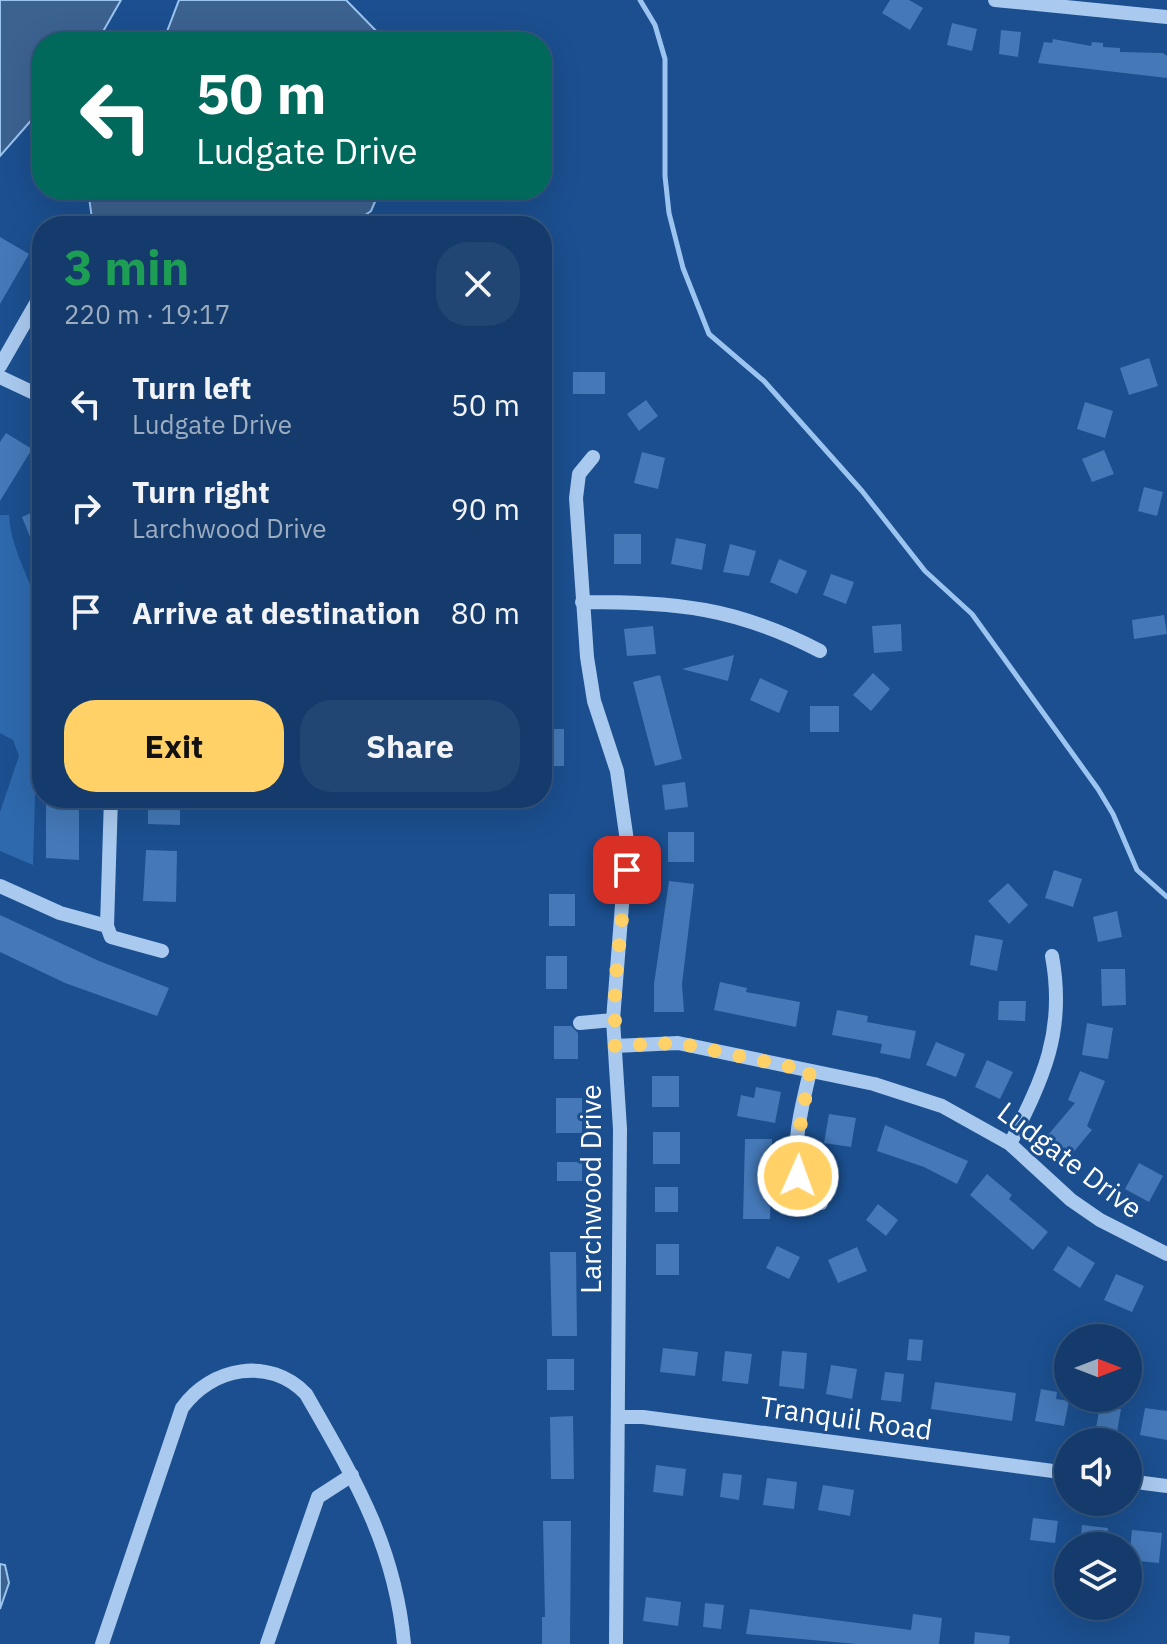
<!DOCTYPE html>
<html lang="en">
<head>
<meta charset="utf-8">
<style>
  body { margin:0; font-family:"IBM Plex Sans",sans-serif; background:#214673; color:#f1f3f6; height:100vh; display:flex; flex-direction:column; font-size:30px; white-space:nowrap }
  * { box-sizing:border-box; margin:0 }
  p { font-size:26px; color:#9dadc1 }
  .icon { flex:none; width:44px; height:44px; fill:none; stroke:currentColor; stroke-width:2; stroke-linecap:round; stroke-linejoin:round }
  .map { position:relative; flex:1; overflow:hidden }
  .side { position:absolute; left:32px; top:216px; width:520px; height:592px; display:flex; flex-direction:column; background:#143b6b; border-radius:32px; box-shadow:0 8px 32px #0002,0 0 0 2px #33557e }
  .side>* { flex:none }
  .banner { position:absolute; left:32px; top:32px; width:520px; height:168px; border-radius:32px; box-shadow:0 8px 32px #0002,0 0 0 2px #33557e; background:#00695c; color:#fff; overflow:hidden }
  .needle { width:52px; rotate:90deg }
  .buttons { position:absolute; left:1054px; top:1324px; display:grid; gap:16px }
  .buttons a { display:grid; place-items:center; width:88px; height:88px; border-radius:50%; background:#143b6b; box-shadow:0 8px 32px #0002,0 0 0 2px #33557e; font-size:40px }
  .pin { position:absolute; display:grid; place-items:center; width:68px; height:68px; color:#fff; margin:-34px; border-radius:16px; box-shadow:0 4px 12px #0006 }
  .me { position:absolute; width:88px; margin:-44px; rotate:2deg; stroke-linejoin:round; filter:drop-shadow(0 0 6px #0008) }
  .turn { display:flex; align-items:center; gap:28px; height:168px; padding:0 32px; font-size:36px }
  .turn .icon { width:104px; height:104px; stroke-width:2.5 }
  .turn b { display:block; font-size:56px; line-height:68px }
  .round { display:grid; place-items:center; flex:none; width:84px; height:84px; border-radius:32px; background:#214673 }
  .overview { display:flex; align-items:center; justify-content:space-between; height:136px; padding:0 32px }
  h1 { font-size:48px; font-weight:800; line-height:60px; color:#1e9e55 }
  .primary-button { display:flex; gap:16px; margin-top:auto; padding:16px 32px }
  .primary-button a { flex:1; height:92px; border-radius:32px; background:#ffd166; color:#111; font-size:32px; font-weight:800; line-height:92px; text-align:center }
  .primary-button a+a { background:#214673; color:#f1f3f6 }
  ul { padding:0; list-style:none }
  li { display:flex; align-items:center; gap:24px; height:104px; padding:0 32px }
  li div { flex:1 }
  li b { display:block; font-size:30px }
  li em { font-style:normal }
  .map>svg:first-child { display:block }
  .green { fill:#2e69ad }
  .water { fill:#3c6290; stroke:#9cc4f0; stroke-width:2 }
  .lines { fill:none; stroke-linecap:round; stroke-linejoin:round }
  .stream { stroke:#9cc4f0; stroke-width:5 }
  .building { fill:#4478b7 }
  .minor { stroke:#a9c9ee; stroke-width:14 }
  .route { stroke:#ffd166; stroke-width:14; stroke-dasharray:0 25.2 }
  .labels { text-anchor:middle; stroke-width:6; stroke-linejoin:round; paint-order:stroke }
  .street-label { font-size:28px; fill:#fff; stroke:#1b4f8f }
</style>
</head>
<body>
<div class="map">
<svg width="1167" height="1644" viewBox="0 0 1167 1644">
  <rect width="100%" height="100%" fill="#1b4f8f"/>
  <path class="green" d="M0,515h9c2,42 33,79 33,119l-4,1v96l4,1v29l-6,1 -3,103 -33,-14v-39l19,-56 -6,-16 -13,-7z"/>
  <path class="water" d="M0,0h121l-24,42h-55v66l-42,48z
    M179,0h167l41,42h-224z
    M88,190h292l-9,21 -22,15h-256z
    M0,1564l5,1 4,18 -9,26z"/>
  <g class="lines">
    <path class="stream" d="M640,0l15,25 10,34v117l4,37 14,55 26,66 55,47 98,110 63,80 47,43 126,175 15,25 24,56 30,27"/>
  </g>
  <path class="building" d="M890,0h19l14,8 -13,22 -28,-17z
    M952,23l25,6 -5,22 -25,-6z
    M1001,30l20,2 -3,25 -19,-3z
    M1053,39l38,7 1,-4 11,1v4l17,1v4l43,1 4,3v22l-129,-15 6,-21 8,1z
    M0,237l29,17 -29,50z
    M1149,358l9,28 -29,9 -9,-27z
    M573,372h32v22h-32z
    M646,400l12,16 -19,15 -12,-17z
    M1085,402l28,9 -8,27 -28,-9z
    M6,433l26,16 -32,52v-59z
    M1104,450l10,24 -22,8 -10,-23z
    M642,452l23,6 -7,31 -24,-6z
    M1144,487l19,5 -6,24 -19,-5z
    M42,508v56h-1l-19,-47z
    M614,534h27v30h-27z
    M676,538l30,6 -4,26 -31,-6z
    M730,544l26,7 -7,25 -26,-4z
    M779,559l28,12 -10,23 -27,-12z
    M831,574l23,8 -8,22 -23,-9z
    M1164,615l3,19 -33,5 -2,-19z
    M901,624l1,27 -28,2 -2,-27z
    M653,626l3,28 -29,2 -3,-27z
    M734,655l-6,26 -46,-12z
    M873,673l17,16 -19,22 -18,-16z
    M660,675l22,84 -27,7 -22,-84z
    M760,678l28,13 -9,22 -29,-13z
    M810,706h29v26h-29z
    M542,729h22v37h-22z
    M685,782l3,25 -23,3 -3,-25z
    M46,798h33v62l-33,-2z
    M148,798h32v27l-32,-1z
    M668,832h26v30h-26z
    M146,850l31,1 -1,51 -33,-1z
    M1054,870l28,9 -9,28 -28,-9z
    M669,881l25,3 -12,100 2,28h-30v-28z
    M1008,883l20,22 -19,19 -21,-23z
    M549,894h26v32h-26z
    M1117,911l5,26 -24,5 -5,-25z
    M0,915l99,46 70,27 -12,28 -92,-33 -65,-31z
    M975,935l28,5 -6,31 -27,-6z
    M546,956h21v33h-21z
    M1101,969h24l1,36 -24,1z
    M720,982l27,6 -1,4 54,10 -4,25 -82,-17z
    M999,1001h27l-1,20 -27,-1z
    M837,1010l31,6 -1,6 49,9 -6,28 -30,-6 2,-9 -50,-9z
    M1087,1023l26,5 -5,31 -26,-4z
    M554,1026h17l7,7v26h-24z
    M936,1042l29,12 -9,23 -30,-12z
    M987,1060l26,12 -13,27 -25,-12z
    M1080,1071l25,10 -18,45 5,4 -21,25 -23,-20 27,-32 -7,-3z
    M652,1076h27v31h-27z
    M756,1087l25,5 -6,31 -38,-7 4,-21 13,3z
    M556,1098h26v35h-26z
    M829,1114l27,4 -5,29 -27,-4z
    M885,1125l83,36 -11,23 -33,-17 -47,-16z
    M653,1132h27v32h-27z
    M745,1139h27l-2,80h-27z
    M557,1162h25v19h-25z
    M1139,1163l24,13 -14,26 -24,-13z
    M987,1174l25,21 -3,4 39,33 -15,18 -63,-55z
    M655,1187h23v25h-23z
    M878,1204l20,16 -12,16 -20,-16z
    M656,1244h23v31h-23z
    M777,1246l23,11 -11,22 -23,-11z
    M1068,1246l27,17 -15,25 -27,-18z
    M857,1247l10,24 -29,12 -10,-23z
    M550,1252h26l1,84h-25z
    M1116,1274l28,12 -12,26 -28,-12z
    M909,1339l14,1 -2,21 -14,-1z
    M663,1348l35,4 -3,24 -35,-4z
    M725,1351l27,3 -4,30 -26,-3z
    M782,1351l25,2 -3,36 -25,-3z
    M547,1359h27v31h-27z
    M831,1365l26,4 -5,30 -26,-5z
    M885,1372l19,2 -3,28 -20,-2z
    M935,1382l81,11 -4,28 -81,-12z
    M1041,1389l16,3 -1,7 13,2 -5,25 -29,-5z
    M1100,1406l21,3 -4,23 -21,-4z
    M1145,1408l22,3v29l-27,-5z
    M573,1416l1,63h-23l-1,-62z
    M656,1465l30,4 -3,27 -30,-4z
    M723,1473l19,2 -3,25 -19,-3z
    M767,1478l30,4 -3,27 -31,-4z
    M823,1485l31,5 -4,26 -32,-6z
    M1033,1518l25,3 -3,22 -25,-3z
    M543,1521h28l-1,123h-28v-27h3z
    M1082,1525l26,3 -2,18h-26z
    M1132,1530l30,3 -3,30 -30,-3z
    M646,1597l35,5 -3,24 -35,-5z
    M705,1603l19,2 -3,24 -18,-2z
    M750,1609l161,21 2,-16 29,4 -3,26h-83l-110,-10z
    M975,1632l35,4 -1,8h-35z"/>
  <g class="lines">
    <path class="minor" d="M995,0l172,17
      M0,366l42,-73
      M0,377l36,17 6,12
      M593,457l-14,17 -3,24 11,159 7,44 23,70 10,70 -14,179 7,109 -4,515
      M582,602c95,0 153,5 238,49
      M0,886l60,27 47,13 4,-128
      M107,926l4,11 51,14
      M580,1023l33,-3
      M615,1046l63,-3 196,41 68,22 68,38 61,56 29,20 67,34
      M810,1071c-8,38 -31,108 11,132
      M1010,1144c33,-66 56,-112 42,-188
      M618,1417h25l425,56
      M1128,1481l39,5
      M102,1644l80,-236c29,-41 88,-52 124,-14 48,84 89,151 98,250
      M267,1644l51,-147 34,-22"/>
  </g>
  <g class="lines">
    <path class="route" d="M627,870l-12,115v61l63,-3 132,28 -10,57 -2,48"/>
  </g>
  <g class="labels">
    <g class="street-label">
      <text transform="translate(1070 1160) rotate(37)" y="10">Ludgate Drive</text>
      <text transform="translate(591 1189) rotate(-90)" y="10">Larchwood Drive</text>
      <text transform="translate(846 1418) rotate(8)" y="10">Tranquil Road</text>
    </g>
  </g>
</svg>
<div class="buttons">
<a><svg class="needle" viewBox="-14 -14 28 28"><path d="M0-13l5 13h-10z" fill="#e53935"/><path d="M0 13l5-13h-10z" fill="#9dadc1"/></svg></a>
<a><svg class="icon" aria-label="sound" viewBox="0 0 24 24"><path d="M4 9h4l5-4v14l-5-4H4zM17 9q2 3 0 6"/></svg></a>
<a><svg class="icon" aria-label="layers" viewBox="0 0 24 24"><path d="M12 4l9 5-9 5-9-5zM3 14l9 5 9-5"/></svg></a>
</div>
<div class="pin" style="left:627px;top:870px;background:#d93025"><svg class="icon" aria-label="arrive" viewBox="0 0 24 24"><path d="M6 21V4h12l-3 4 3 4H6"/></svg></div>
<svg class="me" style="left:798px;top:1176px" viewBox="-20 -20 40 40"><circle r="17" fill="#ffd166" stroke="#fff" stroke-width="3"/><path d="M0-11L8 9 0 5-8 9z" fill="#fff"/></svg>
<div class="banner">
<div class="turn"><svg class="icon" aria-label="left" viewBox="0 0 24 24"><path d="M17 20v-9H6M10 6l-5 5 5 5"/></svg><div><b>50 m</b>Ludgate Drive</div></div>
</div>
<section class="side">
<div class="overview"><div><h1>3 min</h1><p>220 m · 19:17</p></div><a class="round"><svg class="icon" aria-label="close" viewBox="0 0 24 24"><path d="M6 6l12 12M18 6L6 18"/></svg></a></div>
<ul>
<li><svg class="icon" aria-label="left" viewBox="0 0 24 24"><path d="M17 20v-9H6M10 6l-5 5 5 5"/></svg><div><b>Turn left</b><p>Ludgate Drive</p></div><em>50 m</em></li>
<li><svg class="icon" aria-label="right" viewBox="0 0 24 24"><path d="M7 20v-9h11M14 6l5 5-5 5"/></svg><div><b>Turn right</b><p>Larchwood Drive</p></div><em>90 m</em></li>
<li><svg class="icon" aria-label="arrive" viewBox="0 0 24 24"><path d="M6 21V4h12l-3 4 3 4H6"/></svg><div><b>Arrive at destination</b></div><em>80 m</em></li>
</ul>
<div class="primary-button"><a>Exit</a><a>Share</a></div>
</section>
</div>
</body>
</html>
